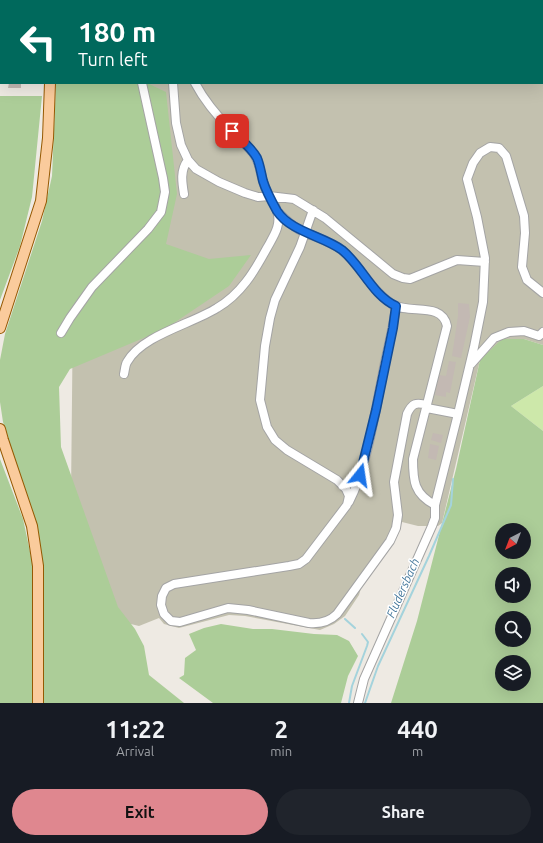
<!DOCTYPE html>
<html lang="en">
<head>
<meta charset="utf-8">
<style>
  body { margin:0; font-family:Ubuntu,sans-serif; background:#20242c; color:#f1f3f6; height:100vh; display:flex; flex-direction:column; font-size:15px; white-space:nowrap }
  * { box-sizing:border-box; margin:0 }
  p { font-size:13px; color:#9ea1a6 }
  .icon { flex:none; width:22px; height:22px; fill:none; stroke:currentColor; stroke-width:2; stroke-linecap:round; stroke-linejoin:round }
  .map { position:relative; height:703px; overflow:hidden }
  .side { display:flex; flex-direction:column; background:#171b24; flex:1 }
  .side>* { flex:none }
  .top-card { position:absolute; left:0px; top:0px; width:543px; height:84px; box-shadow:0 4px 16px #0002; background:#00695c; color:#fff; overflow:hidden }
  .needle { width:26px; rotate:222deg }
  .controls { position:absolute; left:495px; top:523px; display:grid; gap:8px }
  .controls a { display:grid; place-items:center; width:36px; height:36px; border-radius:50%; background:#171b24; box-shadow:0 4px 16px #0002; font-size:20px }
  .pin { position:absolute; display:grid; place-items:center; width:34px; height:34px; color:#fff; margin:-17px; border-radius:8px; box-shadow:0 2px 6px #0006 }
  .me { position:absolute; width:44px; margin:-22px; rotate:15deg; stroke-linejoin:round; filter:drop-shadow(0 0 3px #0008) }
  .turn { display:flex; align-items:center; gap:14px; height:84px; padding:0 12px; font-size:18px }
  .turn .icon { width:52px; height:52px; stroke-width:2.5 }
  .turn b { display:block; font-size:28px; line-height:34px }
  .eta { display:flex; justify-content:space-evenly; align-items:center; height:68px; text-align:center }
  .eta b { font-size:24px; font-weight:600; line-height:28px }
  .action { display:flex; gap:8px; margin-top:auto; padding:8px 12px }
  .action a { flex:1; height:46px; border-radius:24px; background:#df878f; color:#111; font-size:16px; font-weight:600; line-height:46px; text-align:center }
  .action a+a { background:#20242c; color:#f1f3f6 }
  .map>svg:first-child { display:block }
  .construction { fill:#c3c1af }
  .grass { fill:#cde8aa }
  .forest { fill:#accd98; fill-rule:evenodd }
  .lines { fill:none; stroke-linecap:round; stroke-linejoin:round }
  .stream { stroke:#a4d3dc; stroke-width:2 }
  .building { fill:#c3b9b3 }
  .minor-casing { stroke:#a4a4a4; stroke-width:10 }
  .major-casing { stroke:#955902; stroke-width:12 }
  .minor { stroke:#fff; stroke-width:8 }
  .major { stroke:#facb9c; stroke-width:10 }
  .route-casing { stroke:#114b97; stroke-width:10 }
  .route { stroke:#1a73e8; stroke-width:7 }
  .labels { text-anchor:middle; stroke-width:3; stroke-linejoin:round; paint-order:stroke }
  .water-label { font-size:12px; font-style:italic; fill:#45789c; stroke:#fff }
</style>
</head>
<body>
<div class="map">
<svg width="543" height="703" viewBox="0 0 543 703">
  <rect width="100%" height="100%" fill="#eeeae3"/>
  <path class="construction" d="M146,0h397v345l-19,-6 -44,21 -38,163 -4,3h-20l-16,-4 -5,12 -19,30 -17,24 -2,7 -14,21 -11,8 -14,6 -75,-14 -16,-1 -50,13 -15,-4 -5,-6 -20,8 -45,-11 -23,-121 2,-191 55,-220h414v-82h-396z"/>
  <path class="grass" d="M543,386v45l-32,-25z"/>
  <path class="forest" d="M56,83h91l19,9 11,102 -11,50 43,15 42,-4 -22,31 -64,43 -95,40 -11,18 2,60 57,160 17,22 9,17 5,29 35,28h-141l-2,-117 -3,-52 -5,-19 -16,-45 -14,-48 -3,-20v-42l5,-26 37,-113 10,-45z
    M0,96h42l-10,101 -12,49 -20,54z
    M502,339h22l19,6v41l-32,20 32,25v272h-152l26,-82 39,-152 24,-109zM502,530h22v22h-22zM502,574h22v22h-22zM502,618h22v22h-22zM502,662h22v22h-22z
    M0,459l23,60 9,42 1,142h-33z
    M221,624l32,5h19l42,5 23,1 12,6 9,15 -10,20 -7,27h-128l-34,-25 5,-3 1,-17 11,-8 -7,-16 15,-6z"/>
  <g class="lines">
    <path class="stream" d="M345,619l10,9
      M349,703l3,-17 15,-40 1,-4 -6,-8
      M365,703l13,-37 51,-110 22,-51 2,-26"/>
  </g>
  <path class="building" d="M9,83h12v5h-13z
    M458,303l11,1 1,13 -9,41 -9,-2 6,-40z
    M449,361l7,1 -6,31 -4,-1v5l-11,-2 4,-20 7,1z
    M433,433l10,2 -2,8 -10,-3z
    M430,444l9,2 -3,14 -8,-2z"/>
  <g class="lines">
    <defs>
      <path id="minor" d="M154,1v-1
        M195,1l1,-1
        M0,20h1
        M542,28h1
        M173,83l3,40 5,22 7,15 8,9 23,13 26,11 13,4 11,-1 25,3 31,19 68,56 10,4 7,1 47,-19 28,2
        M184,194c-2,-12 -4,-24 4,-34
        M313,210l-13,37 -25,53 -5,18 -5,28 -5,54 7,27 8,13 12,10 50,30 9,9 3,7 -2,9 -41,54 -7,5 -10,2 -115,18 -8,4 -4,8 -1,9 3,9 7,7 9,1 48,-14 20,2 61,13c11,1 20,-1 28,-9l53,-73 6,-13 2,-13 -4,-33 13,-68c5,-11 9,-12 20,-9
        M277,211c7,7 14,14 21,18 15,8 31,11 44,21 19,16 29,41 50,54 17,11 50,-3 55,22l-34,133c0,22 1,35 22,46v13l-3,8 -68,153 -6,24
        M61,333l9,-15 22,-31 56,-58 13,-17 4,-20 -2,-14 -21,-95
        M471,364l23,-26 15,-6 15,-1 15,5 4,-4
        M124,374c1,-4 1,-9 3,-12 15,-27 65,-38 90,-54 24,-14 37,-36 50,-60 6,-11 15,-23 10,-37 -2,-8 -9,-15 -12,-24 -5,-11 -4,-24 -12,-34 -6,-8 -14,-14 -21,-22 -14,-14 -28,-31 -37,-48
        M427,408l31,6
        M349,502c18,-35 25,-85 33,-124 4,-24 11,-47 14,-72
        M435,505l23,-91 16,-67 9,-45 2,-44 -8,-41 -10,-38 6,-16 7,-10 10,-6 9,1 7,8 18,60 1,17 -3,34 5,13 16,13"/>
      <path id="major" d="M53,1v-1
        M0,328l41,-127 7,-63 2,-55
        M0,429l3,11 29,86 6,40v137"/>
    </defs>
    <use href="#minor" class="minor-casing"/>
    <use href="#major" class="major-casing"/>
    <use href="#minor" class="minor"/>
    <use href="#major" class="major"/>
  </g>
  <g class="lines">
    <defs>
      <path id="route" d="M232,131c8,8 19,16 25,27 3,7 4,15 6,23 3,10 9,21 14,30 14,21 46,25 65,39 20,16 30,45 54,56l-3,22 -17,82 -16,65"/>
    </defs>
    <use href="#route" class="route-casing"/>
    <use href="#route" class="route"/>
  </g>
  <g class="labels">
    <g class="water-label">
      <text transform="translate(403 588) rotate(-66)" y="4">Fludersbach</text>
    </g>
  </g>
</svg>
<div class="controls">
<a><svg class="needle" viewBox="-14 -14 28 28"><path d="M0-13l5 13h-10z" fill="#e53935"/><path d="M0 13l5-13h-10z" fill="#9ea1a6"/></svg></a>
<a><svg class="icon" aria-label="sound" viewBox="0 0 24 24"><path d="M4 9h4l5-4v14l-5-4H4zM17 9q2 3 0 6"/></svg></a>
<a><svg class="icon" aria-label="search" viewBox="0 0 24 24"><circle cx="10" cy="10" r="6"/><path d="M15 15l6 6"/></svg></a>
<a><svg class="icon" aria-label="layers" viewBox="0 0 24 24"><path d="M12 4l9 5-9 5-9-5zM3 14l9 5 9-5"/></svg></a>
</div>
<div class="pin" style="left:232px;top:131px;background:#d93025"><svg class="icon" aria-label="arrive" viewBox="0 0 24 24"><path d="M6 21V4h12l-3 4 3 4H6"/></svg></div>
<svg class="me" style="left:360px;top:475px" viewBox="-20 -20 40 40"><path d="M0-17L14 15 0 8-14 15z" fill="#1a73e8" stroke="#fff" stroke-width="4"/></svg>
<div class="top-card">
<div class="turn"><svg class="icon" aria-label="left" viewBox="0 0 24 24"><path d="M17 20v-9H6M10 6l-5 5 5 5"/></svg><div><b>180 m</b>Turn left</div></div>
</div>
</div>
<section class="side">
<div class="eta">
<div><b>11:22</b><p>Arrival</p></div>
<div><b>2</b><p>min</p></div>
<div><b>440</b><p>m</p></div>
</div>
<div class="action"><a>Exit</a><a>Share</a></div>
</section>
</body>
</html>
